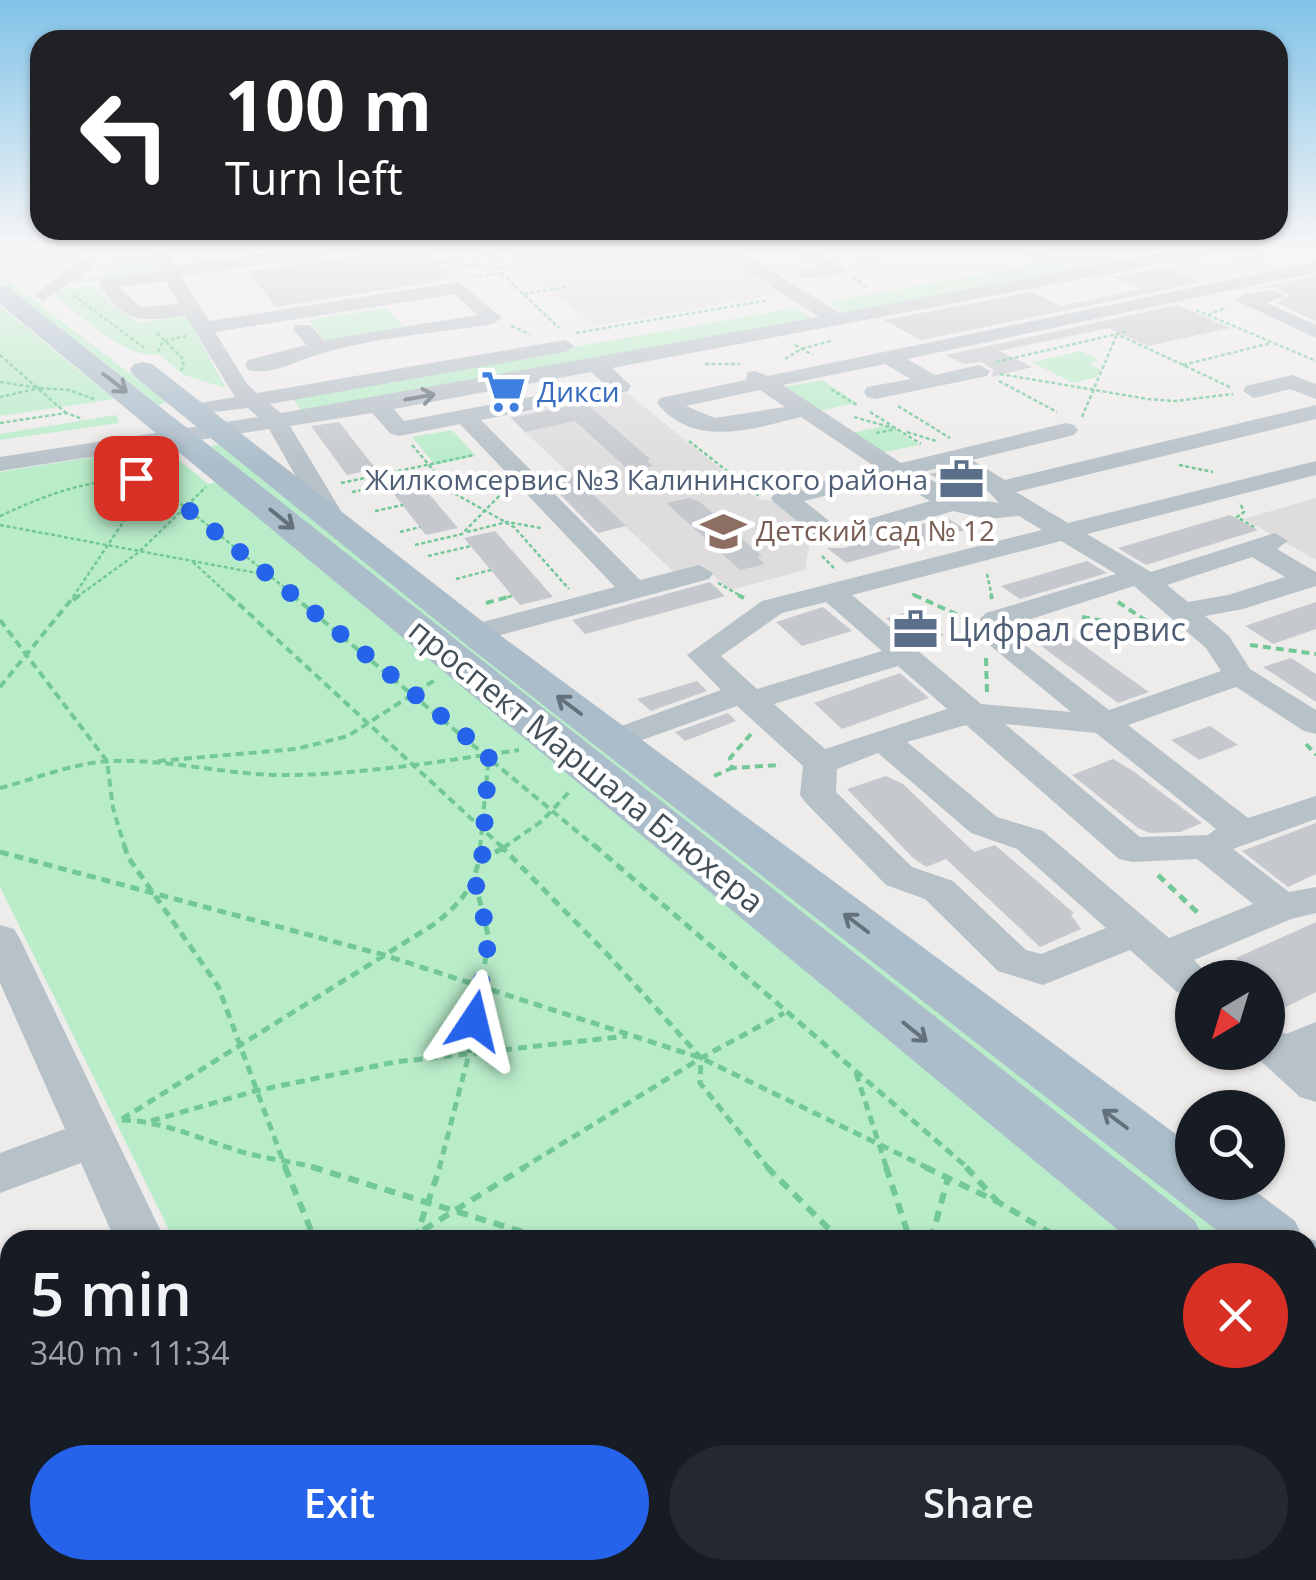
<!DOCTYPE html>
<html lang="en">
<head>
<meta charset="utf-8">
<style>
  body { margin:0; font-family:"Open Sans",sans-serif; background:#242831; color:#f1f3f6; height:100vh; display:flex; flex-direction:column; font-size:38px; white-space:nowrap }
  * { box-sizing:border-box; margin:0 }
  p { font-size:32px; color:#9ea1a6 }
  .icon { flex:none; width:55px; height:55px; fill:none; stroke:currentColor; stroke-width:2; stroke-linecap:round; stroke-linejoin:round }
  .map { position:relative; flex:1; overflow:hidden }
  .panel { position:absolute; left:0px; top:1230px; width:1318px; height:350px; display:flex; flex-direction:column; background:#171b24; border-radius:30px 30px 0 0; box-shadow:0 2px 8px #0004 }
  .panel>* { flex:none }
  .hud { position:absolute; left:30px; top:30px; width:1258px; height:210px; border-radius:30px; box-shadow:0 2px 8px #0004; background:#202124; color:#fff; overflow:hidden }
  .needle { width:65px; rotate:218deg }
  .buttons { position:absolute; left:1175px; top:960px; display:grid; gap:20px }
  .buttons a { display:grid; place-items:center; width:110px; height:110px; border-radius:50%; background:#171b24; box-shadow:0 2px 8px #0004; font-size:50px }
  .pin { position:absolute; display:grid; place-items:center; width:85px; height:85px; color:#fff; margin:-42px; border-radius:20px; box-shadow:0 5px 15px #0006 }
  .me { position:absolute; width:110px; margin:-55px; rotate:10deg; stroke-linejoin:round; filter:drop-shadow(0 0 8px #0008) }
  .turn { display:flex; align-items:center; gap:35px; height:210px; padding:0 30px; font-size:45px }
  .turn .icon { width:130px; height:130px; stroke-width:2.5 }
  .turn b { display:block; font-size:70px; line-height:85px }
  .round { display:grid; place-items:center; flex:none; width:105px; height:105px; border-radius:52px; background:#242831 }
  .summary { display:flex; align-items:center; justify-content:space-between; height:170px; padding:0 30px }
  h1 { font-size:60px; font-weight:600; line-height:75px }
  .cta { display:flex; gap:20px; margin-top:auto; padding:20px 30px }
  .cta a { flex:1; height:115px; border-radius:60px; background:#2563eb; color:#fff; font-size:40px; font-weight:600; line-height:115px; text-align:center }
  .cta a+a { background:#242831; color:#f1f3f6 }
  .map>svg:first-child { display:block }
  .education { fill:#dfdcdd }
  .green { fill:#b9ecc9 }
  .building { fill:#c5c9ce }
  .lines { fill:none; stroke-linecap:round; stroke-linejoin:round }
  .path-far3 { stroke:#73c898; stroke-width:2.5; stroke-dasharray:4 2.5; stroke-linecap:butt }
  .path-far2 { stroke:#73c898; stroke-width:4; stroke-dasharray:8 5; stroke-linecap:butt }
  .path-far1 { stroke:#73c898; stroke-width:5; stroke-dasharray:9 6; stroke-linecap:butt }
  .path { stroke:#73c898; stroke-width:6; stroke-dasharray:11 8; stroke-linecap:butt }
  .minor { fill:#b7c1c8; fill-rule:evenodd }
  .major { fill:#abbdca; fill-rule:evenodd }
  .oneway { stroke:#63717a }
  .oneway2 { stroke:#66727a }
  .route { stroke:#2563eb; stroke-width:18; stroke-dasharray:0 32.4 }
  .labels { text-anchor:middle; stroke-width:9; stroke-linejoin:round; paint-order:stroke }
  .far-shop-label { font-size:28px; fill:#366cbe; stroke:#fff; text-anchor:start }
  .far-service-label { font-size:28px; fill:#4e5e75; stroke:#fff; text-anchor:end }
  .far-education-label { font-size:28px; fill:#785e54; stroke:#fff; text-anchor:start }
  .service-label { font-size:32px; fill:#4e5e75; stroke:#fff; text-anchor:start }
  .street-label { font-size:32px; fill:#445058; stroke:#fff }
</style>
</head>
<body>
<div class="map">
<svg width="1316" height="1580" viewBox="0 0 1316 1580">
  <rect width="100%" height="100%" fill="#eeebeb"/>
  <path class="education" d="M497,248h219l44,29 -9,1 4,4 10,-2 22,12 -191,34z
    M627,393l131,106 21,2 42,36 -11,4 -5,29 -75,20 -25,-22 -29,6 -151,-142 14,-4 -7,-5 -13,3 -9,-10z
    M1316,498v62l-72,-41z"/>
  <path class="green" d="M97,248h51l12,22 -51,11 -41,3 11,-7 21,1 20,-14z
    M1125,248h78l-355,66 -20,-12z
    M0,274l167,128 -9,3 -158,-124z
    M93,286l19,19 26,18 48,-7 40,72 -42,-13 -26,-21c-30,7 -80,-41 -105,-60l9,-5z
    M0,306l114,93 -114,17z
    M386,308l18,19 -79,13 -16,-20z
    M795,308l21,13 -513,92 -11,-16z
    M1080,351l19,9 -10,3 12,7 -4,7 -24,6 -41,-21z
    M822,380l35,23 -39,8 -34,-24z
    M116,415l3,8 -119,17v-6z
    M889,425l30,20 -39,8 -29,-20z
    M452,430l24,26 -41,9 -23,-28z
    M220,444l1009,796h-20l-999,-794z
    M148,448l20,3 40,33 9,-2 914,758h-957l-174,-353v-415z
    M10,1287v129l-10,5v-130z
    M336,1570h571l-17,10h-549z"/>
  <path class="building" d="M416,248l35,31 -175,28 -28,-36z
    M1165,267l37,15 -52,11 -37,-16z
    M1316,276v45l-39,-18 12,-8 -12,-8 -23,2z
    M1141,289l8,4 -228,47 -37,-20 148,-28 29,14z
    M1178,305l52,23 -82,18 -39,-18 -110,23 33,16 -41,10 3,-7 -13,-8 -17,2 -18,-9z
    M586,403l65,57 -4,1 6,5 -23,5 -55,-50 -50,11 -14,-14z
    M339,422l37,47 -29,6 -36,-49z
    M566,470l35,32 25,24 -28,7 -56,-57z
    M946,470l38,23 -17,1 -38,-20z
    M410,472l48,56 -32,7 -45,-57z
    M689,498l11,4 62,54 -5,1 8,7 -25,6 -74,-67z
    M1230,515l28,15 -112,35 -28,-17z
    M946,517l20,13 -120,33 -19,-15h17z
    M495,531l58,66 -33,8 -56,-67z
    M1087,561l20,12 -87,26 -19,-13z
    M710,582l15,14 -140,38 -13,-14z
    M1316,602v27l-43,15 -28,-18z
    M823,607l29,24 -50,15 -26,-24z
    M911,611l33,24 -28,9 -30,-26z
    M1045,618l104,74 -31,11 -101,-75z
    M1291,658l25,16v28l-53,-35z
    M900,673l29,25 -87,31 -28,-26z
    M697,681l10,10 -56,20 -14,-12z
    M728,713l8,8 -51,20 -10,-9z
    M1210,726l28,19 -39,15 -28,-20z
    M1113,759l20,12 69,52 -22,9 -30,1 -12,-5 -66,-53z
    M886,776l17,8 71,68 21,-7 79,68 -3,2 10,14 -41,18 -94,-88 -20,8 -14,-10 -65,-68z
    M1316,823v51l-28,13 -46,-36z
    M1316,922v70l-48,24v-38h-53l-2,-4 27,-12 -4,-4z"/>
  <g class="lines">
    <path class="path-far3" d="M120,248l15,4
      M420,248l26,25
      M1231,261l30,-2
      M433,262l71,6
      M855,262l25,-4
      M471,265l16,-12
      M501,273l58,55
      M472,277l29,-4 3,-5 -22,-20
      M852,278l17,10
      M524,294l43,-7
      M73,295l73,54
      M1196,310l120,51
      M1208,315l19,-8
      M511,326l19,8
      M1126,332l-9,2 115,54
      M157,333l25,25 2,9 -4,4
      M576,333l193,-33
      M795,345l18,10
      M158,352l4,-10 24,-6
      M0,355l66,58
      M785,359l16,-10 30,-8
      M996,362l121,-28
      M705,364h35
      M1183,365l88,-22
      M1000,374l148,25 27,2 58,-7
      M999,381l58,31
      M0,382l40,6 -40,9
      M40,388l29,2 25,9
      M831,389l26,16
      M898,406l52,32
      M870,412l51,32
      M854,417l39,11
      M1082,417l35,-83
      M0,423l66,-10 17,6
      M907,432l29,9
      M876,433l20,-4
      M689,441l71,56
      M412,445l40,47 62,35 55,62
      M1179,465l34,7
      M341,483l133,-28
      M352,492l35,-7
      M1241,505l3,7 -7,5 17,10
      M375,511l28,-6
      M0,516c50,-23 97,-41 153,-35l143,116
      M0,525l262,49
      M400,532l20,-5
      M467,532l40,-10 34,6
      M415,545l47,-11 43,-44
      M428,556l43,-10
      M822,556l14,14
      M193,562l38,35
      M987,574l5,23
      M456,579l35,-9
      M718,583l25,14
      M912,594l7,3
      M73,597l67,-100 33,-36
      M77,597l62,-45 67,-65
      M507,597l5,-1"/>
    <path class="path-far2" d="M229,595l274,253
      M292,595l305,253
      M738,595l6,3
      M914,595l53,24
      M991,595l1,4
      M73,600l7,-5
      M1118,602l42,28
      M486,603l26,-7
      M1082,617l89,16
      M0,620l107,141 6,47 12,40
      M1250,645l66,9
      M986,658l1,35
      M0,687l75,-92
      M751,734l-21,24 2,10 49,-3
      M1306,744l10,11
      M158,761l138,-12 52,-13 87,-56
      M714,776l18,-8
      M0,788c35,-9 76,-26 112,-27 60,-2 117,15 177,14 77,-1 154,-14 230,-25
      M480,848l9,-93
      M503,848l39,-27 29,-31"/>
    <path class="path-far1" d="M124,845l4,12 90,129 68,183
      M500,845l108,110 93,103 -1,25 69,86
      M594,845l375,324
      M0,852l384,103 317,103 229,111
      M482,860l26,-15
      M1158,875l40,38
      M856,1073l31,96
      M122,1119l314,-196c29,-24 41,-40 45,-78
      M122,1120c41,1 75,18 114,30 27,9 57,11 84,19
      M151,1121l104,-30 140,-29 232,-26
      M439,1169l30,-115 20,-115 -14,-58
      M521,1169l180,-111 83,-45"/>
    <path class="path" d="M285,1167l30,73
      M312,1167l237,73
      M767,1167l73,73
      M886,1167l24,73
      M925,1167l73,35 64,38
      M966,1167l32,35
      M407,1240l118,-73
      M415,1240l25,-73
      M931,1240l17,-62
      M389,1570l1,10
      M893,1570l32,5
      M442,1580l58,-10 1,10"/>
    <path class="minor" d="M147,248h18l10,18 127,-18h47l-9,5 -159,23 28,45 250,-39 43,36 -10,6c-55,9 -115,13 -169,29 -23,6 -50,23 -75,17l-3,-5 3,-5 58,-15 -13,-16 3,-4h14l14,15 153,-25 -22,-21 -240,38 32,52 10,9 308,-53 10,6 -10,6 -295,52 11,9 538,-96 -106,-69h21l106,65 349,-65h38l-9,5 -606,115 19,18 -3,5 -147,29 159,160 59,-15 14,8 -4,6 -234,63 -11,-3 -4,-6 4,-6 151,-40 -155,-163 -61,12 -8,-2 -19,-21 -82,13 57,95 -13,8 -13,-8 -52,-92 -269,42v-14l258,-40 -10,-9 -59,7 -3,-5 3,-5 46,-8 -50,-82c-43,8 -62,8 -86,-32l2,-4 59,-8zM166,281l13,23 -39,3 -20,-20zM591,372l12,11 -199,38 -10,-12z
      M789,248h22l35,22 -9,5 -38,4v-8l20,-4z
      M1009,248h25l20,11 -9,5z
      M0,249h67l28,17 -52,35 -9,-6 40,-29 -5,-7h-69z
      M1316,262v10l-409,87 28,16 44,-10 11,6 -3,5 -112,23 -8,-2 -3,-5 3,-5 44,-8 -26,-15 -102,21 118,78 165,-40 8,2 4,5 -4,5 -102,25 33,20 311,-75v14l-300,73 52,31 248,-62v14l-229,59 64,38 124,-39 13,8 -11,8 39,23v14l-73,23 -38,7 24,20 21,33 66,41v24l-12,-3 -68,-44 -108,38 120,93 68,-22v23l-83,30 56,43 27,-5v26l-25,6 -97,41 17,18h-19v18l-15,-4 -47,-42 -87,35 -45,-14 -73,-72 -39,-14 -80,-82 -6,-8 3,-29 -66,-60 -123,44 -12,-3 -5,-7 5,-7 119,-43 -34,-35 75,-54 280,-71 -23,-14 -31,3 -35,-8 -110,33h-18l-50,-41 -4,-5 4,-5 102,-25 -76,-51c-49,12 -107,32 -144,-14l3,-5 86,-18 1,-8 8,-1 13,5zM760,390l25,17 -70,11 -29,-12zM947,466l42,26 10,11 -33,-5 -48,-25zM893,479l37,22 -92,27 -34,-27zM1061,541l55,33 -130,39 -16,16 101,83 -90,-8 -129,-109zM1252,557l33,20 -57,18 -40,7 -21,-17zM1134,586l72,62 15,23 -112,39 -106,-82zM826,602l56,49 -125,38 -36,-33 61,-43zM898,666l49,43 -122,40 -51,-45zM1005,724l91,9 120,96 -8,6 -68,2zM966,725l153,134 13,3 65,-3 56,45 -84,34 -126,-107 -46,-14 -90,-75zM878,753l93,80 46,16 89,79 -65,26 -15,-4 -73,-69 -41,-14 -76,-75 1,-23z
      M1275,290l10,6 -18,7 49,22v13l-81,-38 10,-6z
      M1292,375l24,9v15l-26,-10 -36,9 -11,-7 3,-5z
      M0,925l14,4 6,10 145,301h-50l-34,-77 -81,30v-40l65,-24 -65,-146z
      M1316,1022v80l-16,-5 -49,-45h17v-25l18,7z
      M1316,1411v58l-8,3v-57z
      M10,1448v58l-10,4v-58z
      M265,1570h60l4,10h-60z
      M1069,1570h72l-4,10h-72z"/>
    <path class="major" d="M0,285l8,2 1187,934 9,19h-74l-1130,-936z
      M143,362l9,2 348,271 692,511v36h51l52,39 9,19 4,-2 8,3v60l-8,-3v-58h-79l-755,-589 -340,-275 -4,-6 4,-6z
      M1308,1317l8,3v66l-8,-3z"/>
  </g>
  <defs><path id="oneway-shaft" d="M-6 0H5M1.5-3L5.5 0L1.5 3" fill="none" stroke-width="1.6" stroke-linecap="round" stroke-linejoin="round" transform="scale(2.5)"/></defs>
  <g class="oneway">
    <use href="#oneway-shaft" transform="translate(115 383) rotate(38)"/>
    <use href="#oneway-shaft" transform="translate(282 519) rotate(39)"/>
    <use href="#oneway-shaft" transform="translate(569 705) rotate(-143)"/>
    <use href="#oneway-shaft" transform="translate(856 923) rotate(-143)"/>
    <use href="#oneway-shaft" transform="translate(915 1032) rotate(39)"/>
    <use href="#oneway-shaft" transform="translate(1115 1119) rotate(-143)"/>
  </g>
  <use class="oneway2" href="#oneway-shaft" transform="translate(420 397) rotate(-10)"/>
  <linearGradient id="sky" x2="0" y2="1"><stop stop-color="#81c3e8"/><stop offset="0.53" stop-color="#f7f6f6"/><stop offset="1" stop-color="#f7f6f6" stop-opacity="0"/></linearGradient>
  <rect width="1316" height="469" fill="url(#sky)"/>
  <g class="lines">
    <path class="route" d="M136,478l17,3 336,274 -7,105 -7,21 14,58 -15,82"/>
  </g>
  <defs>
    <symbol id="supermarket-bare" viewBox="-9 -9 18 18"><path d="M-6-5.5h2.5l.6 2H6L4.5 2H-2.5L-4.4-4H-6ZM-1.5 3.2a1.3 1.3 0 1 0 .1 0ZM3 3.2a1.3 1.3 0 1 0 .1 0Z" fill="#3f7fe0" stroke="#fff" stroke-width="2.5" paint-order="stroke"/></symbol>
    <symbol id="office-bare" viewBox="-9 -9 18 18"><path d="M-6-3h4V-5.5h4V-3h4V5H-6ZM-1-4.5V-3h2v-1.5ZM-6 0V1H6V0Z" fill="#5c6f8a" stroke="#fff" stroke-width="2.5" paint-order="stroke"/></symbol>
    <symbol id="school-bare" viewBox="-9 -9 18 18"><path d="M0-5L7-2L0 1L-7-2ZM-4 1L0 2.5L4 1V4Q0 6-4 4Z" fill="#8d6e63" stroke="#fff" stroke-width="2.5" paint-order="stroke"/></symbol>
  </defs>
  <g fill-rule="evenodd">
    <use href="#supermarket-bare" x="472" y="360" width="63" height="63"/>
    <use href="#office-bare" x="930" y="448" width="63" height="63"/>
    <use href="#school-bare" x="692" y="500" width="63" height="63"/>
    <use href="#office-bare" x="884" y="598" width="63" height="63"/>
  </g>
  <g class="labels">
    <g class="far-shop-label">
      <text x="537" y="402">Дикси</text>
    </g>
    <g class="far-service-label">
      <text x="928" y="490">Жилкомсервис №3 Калининского района</text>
    </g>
    <g class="far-education-label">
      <text x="756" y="541">Детский сад № 12</text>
    </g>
    <g class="service-label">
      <text x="948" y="641">Цифрал сервис</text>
    </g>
    <g class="street-label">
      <text transform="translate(586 766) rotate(39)" y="11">проспект Маршала Блюхера</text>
    </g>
  </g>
</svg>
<div class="buttons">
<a><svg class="needle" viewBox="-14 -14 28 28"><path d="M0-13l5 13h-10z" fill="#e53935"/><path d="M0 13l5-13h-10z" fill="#9ea1a6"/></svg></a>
<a><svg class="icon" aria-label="search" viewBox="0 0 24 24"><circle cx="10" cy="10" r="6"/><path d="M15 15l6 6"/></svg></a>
</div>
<div class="pin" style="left:136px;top:478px;background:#d93025"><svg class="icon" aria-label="arrive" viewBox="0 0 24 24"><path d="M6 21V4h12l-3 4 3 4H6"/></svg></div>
<svg class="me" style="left:474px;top:1021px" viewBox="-20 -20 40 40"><path d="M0-17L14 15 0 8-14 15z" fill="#2563eb" stroke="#fff" stroke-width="4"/></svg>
<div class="hud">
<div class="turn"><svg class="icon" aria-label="left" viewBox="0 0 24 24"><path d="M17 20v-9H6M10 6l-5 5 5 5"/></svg><div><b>100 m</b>Turn left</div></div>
</div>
<section class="panel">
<div class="summary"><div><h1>5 min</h1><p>340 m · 11:34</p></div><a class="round" style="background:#d93025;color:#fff"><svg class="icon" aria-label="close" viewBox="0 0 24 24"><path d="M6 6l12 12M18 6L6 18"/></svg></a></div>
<div class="cta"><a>Exit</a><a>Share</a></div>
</section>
</div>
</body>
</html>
